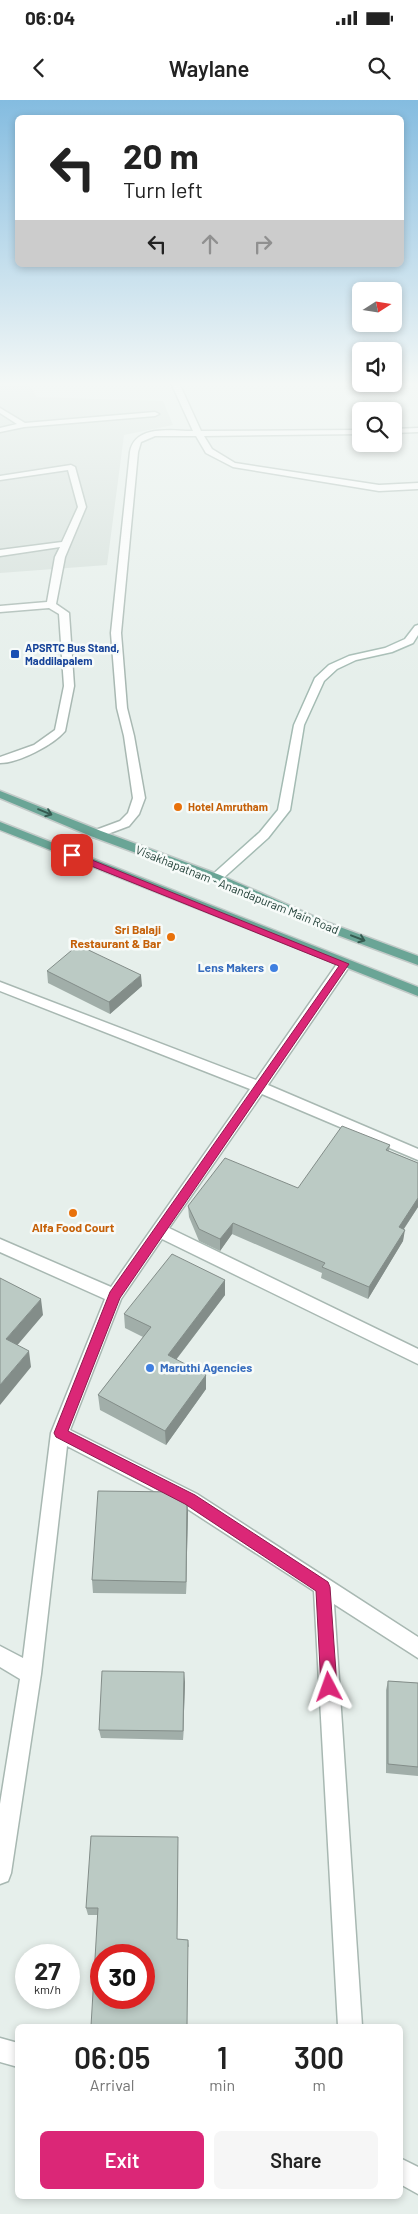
<!DOCTYPE html>
<html lang="en">
<head>
<meta charset="utf-8">
<style>
  body { margin:0; font-family:Barlow,sans-serif; background:#f6f6f6; color:#222; height:100vh; display:flex; flex-direction:column; font-size:19px; white-space:nowrap }
  * { box-sizing:border-box; margin:0 }
  p { font-size:16px; color:#767676 }
  .icon { flex:none; width:28px; height:28px; fill:none; stroke:currentColor; stroke-width:2; stroke-linecap:round; stroke-linejoin:round }
  .map { position:relative; flex:1; overflow:hidden }
  .sheet { position:absolute; left:15px; top:1924px; width:388px; height:175px; display:flex; flex-direction:column; background:#fff; border-radius:8px; box-shadow:0 2px 8px #0003 }
  .sheet>* { flex:none }
  .banner { position:absolute; left:15px; top:15px; width:389px; height:152px; border-radius:8px; box-shadow:0 2px 8px #0003; background:#fff; color:#222; overflow:hidden }
  .needle { width:32px; rotate:78deg }
  .fabs { position:absolute; left:352px; top:182px; display:grid; gap:10px }
  .fabs a { display:grid; place-items:center; width:50px; height:50px; border-radius:8px; background:#fff; box-shadow:0 2px 8px #0003; font-size:25px }
  .speed { position:absolute; left:15px; top:1844px; display:flex; gap:10px; font-size:25px; font-weight:700; text-align:center }
  .speed>* { display:grid; place-content:center; width:65px; height:65px; border-radius:50%; background:#fff; box-shadow:0 2px 8px #0003; line-height:1 }
  .speed small { font-size:12px; font-weight:400 }
  .speed .limit { border:8px solid #d22; background:#fff; color:#111 }
  .pin { position:absolute; display:grid; place-items:center; width:42px; height:42px; color:#fff; margin:-21px; border-radius:10px; box-shadow:0 2px 8px #0006 }
  .me { position:absolute; width:55px; margin:-28px; rotate:356deg; stroke-linejoin:round; filter:drop-shadow(0 0 4px #0008) }
  .turn { display:flex; align-items:center; gap:18px; height:105px; padding:0 25px; font-size:22px }
  .turn .icon { width:65px; height:65px; stroke-width:2.5 }
  .turn b { display:block; font-size:35px; line-height:42px }
  .lanes { display:flex; align-items:center; height:48px; padding:0 25px; background:#0003; justify-content:center; gap:25px; direction:ltr }
  .lanes .off { opacity:.35 }
  .eta { display:flex; justify-content:space-evenly; align-items:center; height:85px; text-align:center }
  .eta b { font-size:30px; font-weight:600; line-height:35px }
  .action { display:flex; gap:10px; margin-top:auto; padding:10px 25px }
  .action a { flex:1; height:58px; border-radius:8px; background:#db2777; color:#fff; font-size:20px; font-weight:600; line-height:58px; text-align:center }
  .action a+a { background:#f6f6f6; color:#222 }
  .status { display:flex; justify-content:space-between; align-items:center; height:35px; padding:0 25px; background:#fff; direction:ltr }
  .status svg { height:14px; fill:currentColor }
  header { display:flex; justify-content:space-between; align-items:center; height:65px; padding:0 25px; background:#fff; font-size:22px; font-weight:600 }
  .map>svg:first-child { display:block }
  .built { fill:#d4dfda }
  .lines { fill:none; stroke-linecap:round; stroke-linejoin:round }
  .lane-casing { stroke:#a8b8b2; stroke-width:3 }
  .street-casing { stroke:#a8b8b2; stroke-width:3 }
  .secondary-casing { stroke:#a4bbb3; stroke-width:3 }
  .primary-casing { stroke:#c2cac8; stroke-width:3 }
  .lane { fill:#fff; fill-rule:evenodd }
  .street { fill:#fff; fill-rule:evenodd }
  .secondary { fill:#fff; fill-rule:evenodd }
  .primary { fill:#6aa596; fill-rule:evenodd }
  .wall { fill:#a1aea9 }
  .shaded-wall { fill:#838d89 }
  .building { fill:#bbcac4; stroke:#838d89; fill-rule:evenodd }
  .oneway { stroke:#365b51 }
  .route { fill:#db2777; stroke:#8e194d }
  .transit-dot { fill:#1a4fb4; stroke:#f7fbf9; stroke-width:2 }
  .food-dot { fill:#e8710a; stroke:#f7fbf9; stroke-width:2 }
  .shop-dot { fill:#3f7fe0; stroke:#f7fbf9; stroke-width:2 }
  .labels { text-anchor:middle; stroke-width:5; stroke-linejoin:round; paint-order:stroke }
  .far-transit-label { font-size:11px; font-weight:bold; fill:#164399; stroke:#f7fbf9; text-anchor:start }
  .far-food-label { font-size:11px; font-weight:bold; fill:#c56008; stroke:#f7fbf9; text-anchor:start }
  .street-label { font-size:12px; fill:#24423a; stroke:#f7fbf9 }
  .food-label { font-size:12px; font-weight:bold; fill:#c56008; stroke:#f7fbf9; text-anchor:end }
  .shop-label { font-size:12px; font-weight:bold; fill:#366cbe; stroke:#f7fbf9; text-anchor:end }
</style>
</head>
<body>
<div class="status"><b>06:04</b><svg viewBox="0 0 49 12"><path d="M0 12V9h3v3zM5 12V6h3v6zM10 12V3h3v9zM15 12V0h3v12zM26 1h20v11H26zM47 4h2v5h-2z"/></svg></div>
<header><svg class="icon" aria-label="back" viewBox="0 0 24 24"><path d="M15 5l-7 7 7 7"/></svg>Waylane<svg class="icon" aria-label="search" viewBox="0 0 24 24"><circle cx="10" cy="10" r="6"/><path d="M15 15l6 6"/></svg></header>
<div class="map">
<svg width="418" height="2114" viewBox="0 0 418 2114">
  <rect width="100%" height="100%" fill="#e6efeb"/>
  <path class="built" d="M0,283h27l10,14 126,4 10,24 -49,10 -17,130 -107,8z"/>
  <g class="lines">
    <defs>
      <path id="lane" d="M0,308l25,15 130,-11 4,2 -4,2 -131,11 -24,5v-4l17,-4 -17,-11z
        M71,365l4,2 11,40 -21,50 -9,47 13,9 5,73 -9,45c-12,14 -46,32 -65,32v-6l34,-12 21,-15 9,-44 -5,-72 -10,-6 -49,4v-6l47,-4 8,-45 5,-10 -60,9v-6l62,-8 16,-35 -10,-37 -68,10v-4z"/>
      <path id="street" d="M171,283h8l22,48 160,-1v4l-157,2 8,13 23,14 144,22 39,-2v6l-39,2 -146,-24 -27,-14 -10,-17h-41l-14,6 -3,10 -17,181 6,75 7,28 11,62 -6,16 -10,12 -32,12 -4,-1 -2,-3 2,-3 27,-10 8,-8 5,-15 -9,-62 -7,-28 -6,-75 19,-181c5,-28 42,-21 63,-21z
        M418,328v4l-24,1v-4z
        M344,860l7,4 -83,121 150,64v11l-156,-66 -93,134 249,121v15l-256,-125 -41,60 -51,131 127,64 221,143v21l-84,-54 28,422h-24l-24,-435 -131,-85 -116,-60 -26,228 -30,199 -3,8 -8,3v-80l20,-125 -20,-12v-21l23,12 28,-225 54,-134 -105,-47v-13l111,48 139,-198 -250,-98v-9l256,98 83,-119z
        M0,1938l18,5v24l-18,-5z
        M400,2058l18,9v27l-18,-10z"/>
      <path id="secondary" d="M418,525v10l-5,8 -21,9 -36,8 -19,9 -13,12 -20,44 -14,85 -22,28 -48,43h-8l-2,-3 2,-3 48,-43 18,-22 16,-85 21,-47 14,-13 20,-9 36,-8 20,-9 10,-13z"/>
      <path id="primary" d="M0,691l101,40 119,44 109,48 89,33v9l-97,-36 -109,-48 -119,-44 -93,-39z
        M0,722l418,165v9l-418,-166z"/>
    </defs>
    <use href="#lane" class="lane-casing"/>
    <use href="#street" class="street-casing"/>
    <use href="#secondary" class="secondary-casing"/>
    <use href="#primary" class="primary-casing"/>
    <use href="#lane" class="lane"/>
    <use href="#street" class="street"/>
    <use href="#secondary" class="secondary"/>
    <use href="#primary" class="primary"/>
  </g>
  <path class="wall" d="M47,871l95,15 -32,28 -62,-31z
    M390,1045l-1,6 29,12v44l-14,22 -1,12 -35,58 -47,-21 1,-5 -90,-39 -12,17 -21,-10 -10,-24 -1,-11 110,-18z
    M225,1180v15l-49,65 30,15v14l-40,56 -66,-35 -2,-15 45,-58 -18,-9 -1,-14z
    M188,1411l-2,83 -93,-1 -1,-13z
    M388,1581l30,2v93l-32,-3v-83z
    M185,1582l-2,58 -82,-2 -2,-8z
    M178,1745l-1,94 11,1 1,7 -91,-32h-10l-2,-7z"/>
  <path class="shaded-wall" d="M141,875l1,11 -32,28 -1,-12z
    M418,1098v9l-21,32 2,-12z
    M233,1123l-1,11 -12,17v-12z
    M405,1130l-2,11 -35,58 1,-12z
    M225,1180v15l-57,75v-15z
    M41,1199l2,16 -34,40 -3,-16z
    M29,1251l2,16 -31,38v-20z
    M206,1275v14l-40,56 -1,-14z
    M187,1398l1,13 -2,83v-12z
    M184,1572l1,10 -2,58v-9z"/>
  <path class="building" d="M78,845l63,30 -32,27 -62,-31z
    M342,1026l48,19 -4,5 32,13v35l-19,29 6,3 -36,57 -47,-20 3,-4 -92,-40 -13,16 -21,-10 -11,-23 37,-48 73,30z
    M172,1154l53,26 -57,75 38,20 -41,56 -67,-36 53,-68 -27,-13z
    M0,1178l41,21 -35,40 23,12 -29,34z
    M98,1391l80,1 9,6 -1,84 -94,-2z
    M102,1571l82,1 -1,59 -84,-1z
    M388,1581l30,2v84l-30,-3z
    M91,1736l87,1 -1,102 11,1 -1,86h-96l7,-118h-12zM101,1855h43v43h-43z"/>
  <defs><path id="oneway-shaft" d="M-6 0H5M1.5-3L5.5 0L1.5 3" fill="none" stroke-width="1.6" stroke-linecap="round" stroke-linejoin="round" transform="scale(1.25)"/></defs>
  <g class="oneway">
    <use href="#oneway-shaft" transform="translate(45 712) rotate(22)"/>
    <use href="#oneway-shaft" transform="translate(358 838) rotate(21)"/>
  </g>
  <linearGradient id="sky" x2="0" y2="1"><stop stop-color="#84bce0"/><stop offset="0.49" stop-color="#f4f8f6"/><stop offset="1" stop-color="#f4f8f6" stop-opacity="0"/></linearGradient>
  <rect width="418" height="579" fill="url(#sky)"/>
  <path class="route" d="M72,752l277,112 -229,334 -52,133 127,64 133,87 2,5 7,100 -3,5 -5,3 -5,-3 -3,-5 -5,-96 -131,-87 -129,-67 -2,-4 56,-141 229,-326 -270,-109 -1,-2z"/>
  <rect class="transit-dot" x="10" y="549" width="10" height="10" rx="2.5"/>
  <g class="food-dot">
    <circle cx="178" cy="707" r="5"/>
    <circle cx="171" cy="837" r="5"/>
    <circle cx="73" cy="1113" r="5"/>
  </g>
  <g class="shop-dot">
    <circle cx="274" cy="868" r="5"/>
    <circle cx="150" cy="1268" r="5"/>
  </g>
  <g class="labels">
    <g class="far-transit-label">
      <text x="25" y="552">APSRTC Bus Stand,<tspan x="25" dy="13">Maddilapalem</tspan></text>
    </g>
    <g class="far-food-label">
      <text x="188" y="711">Hotel Amrutham</text>
    </g>
    <g class="street-label">
      <text transform="translate(237 790) rotate(22)" y="4">Visakhapatnam - Anandapuram Main Road</text>
    </g>
    <g class="food-label">
      <text x="161" y="834">Sri Balaji<tspan x="161" dy="14">Restaurant &amp; Bar</tspan></text>
      <text x="73" y="1132" text-anchor="middle">Alfa Food Court</text>
    </g>
    <g class="shop-label">
      <text x="264" y="872">Lens Makers</text>
      <text x="160" y="1272" text-anchor="start">Maruthi Agencies</text>
    </g>
  </g>
</svg>
<div class="fabs">
<a><svg class="needle" viewBox="-14 -14 28 28"><path d="M0-13l5 13h-10z" fill="#e53935"/><path d="M0 13l5-13h-10z" fill="#767676"/></svg></a>
<a><svg class="icon" aria-label="sound" viewBox="0 0 24 24"><path d="M4 9h4l5-4v14l-5-4H4zM17 9q2 3 0 6"/></svg></a>
<a><svg class="icon" aria-label="search" viewBox="0 0 24 24"><circle cx="10" cy="10" r="6"/><path d="M15 15l6 6"/></svg></a>
</div>
<div class="speed"><div>27<small>km/h</small></div><div class="limit">30</div></div>
<div class="pin" style="left:72px;top:755px;background:#d93025"><svg class="icon" aria-label="arrive" viewBox="0 0 24 24"><path d="M6 21V4h12l-3 4 3 4H6"/></svg></div>
<svg class="me" style="left:329px;top:1587px" viewBox="-20 -20 40 40"><path d="M0-17L14 15 0 8-14 15z" fill="#db2777" stroke="#fff" stroke-width="4"/></svg>
<div class="banner">
<div class="turn"><svg class="icon" aria-label="left" viewBox="0 0 24 24"><path d="M17 20v-9H6M10 6l-5 5 5 5"/></svg><div><b>20 m</b>Turn left</div></div>
<div class="lanes"><svg class="icon" aria-label="left" viewBox="0 0 24 24"><path d="M17 20v-9H6M10 6l-5 5 5 5"/></svg><svg class="icon off" aria-label="ahead" viewBox="0 0 24 24"><path d="M12 20V5M6 11l6-6 6 6"/></svg><svg class="icon off" aria-label="right" viewBox="0 0 24 24"><path d="M7 20v-9h11M14 6l5 5-5 5"/></svg></div>
</div>
<section class="sheet">
<div class="eta">
<div><b>06:05</b><p>Arrival</p></div>
<div><b>1</b><p>min</p></div>
<div><b>300</b><p>m</p></div>
</div>
<div class="action"><a>Exit</a><a>Share</a></div>
</section>
</div>
</body>
</html>
